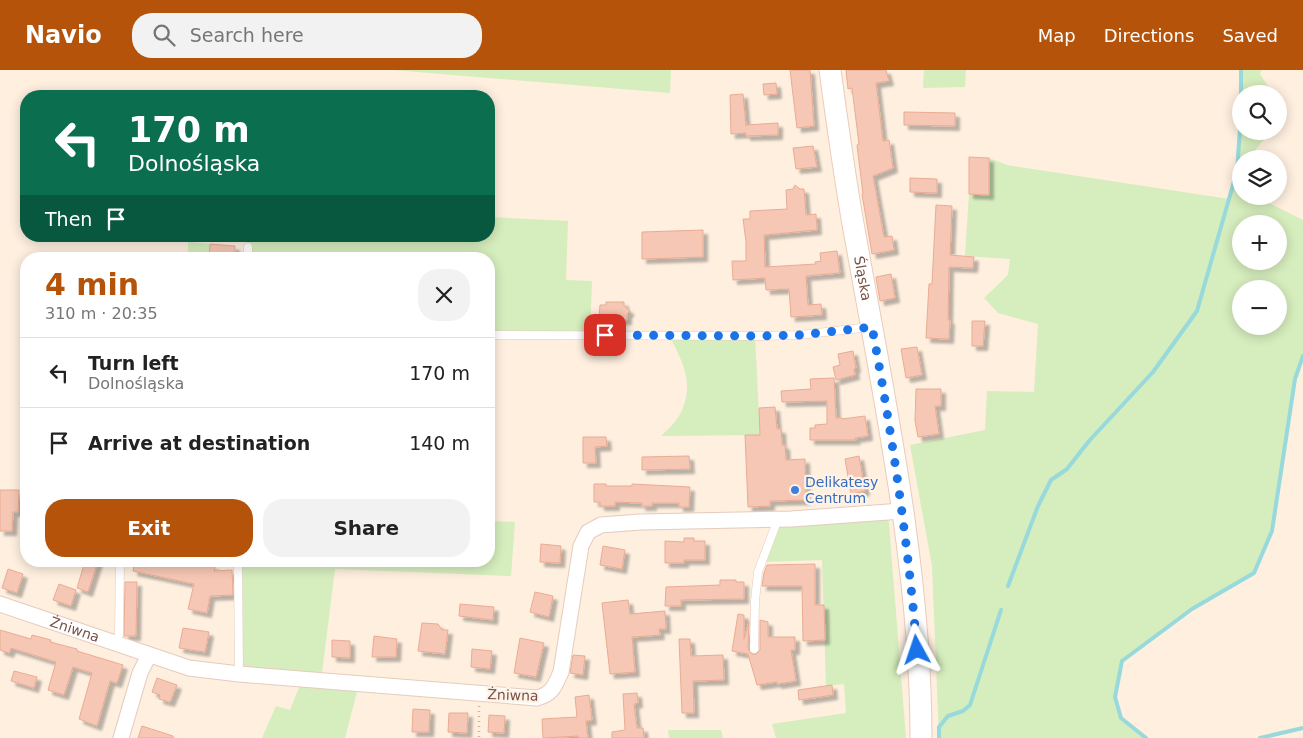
<!DOCTYPE html>
<html lang="en">
<head>
<meta charset="utf-8">
<style>
  body { margin:0; font-family:"DejaVu Sans",sans-serif; background:#f2f2f2; color:#222; height:100vh; display:flex; flex-direction:column; font-size:19px; white-space:nowrap }
  * { box-sizing:border-box; margin:0 }
  p { font-size:16px; color:#767676 }
  .icon { flex:none; width:28px; height:28px; fill:none; stroke:currentColor; stroke-width:2; stroke-linecap:round; stroke-linejoin:round }
  .map { position:relative; flex:1; overflow:hidden }
  .drawer { position:absolute; left:20px; top:182px; width:475px; height:315px; display:flex; flex-direction:column; background:#fff; border-radius:20px; box-shadow:0 2px 12px #0003 }
  .drawer>* { flex:none }
  .banner { position:absolute; left:20px; top:20px; width:475px; height:152px; border-radius:20px; box-shadow:0 2px 12px #0003; background:#0b6e4f; color:#fff; overflow:hidden }
  .fabs { position:absolute; left:1232px; top:15px; display:grid; gap:10px }
  .fabs a { display:grid; place-items:center; width:55px; height:55px; border-radius:50%; background:#fff; box-shadow:0 2px 12px #0003; font-size:25px }
  .pin { position:absolute; display:grid; place-items:center; width:42px; height:42px; color:#fff; margin:-21px; border-radius:10px; box-shadow:0 2px 8px #0006 }
  .me { position:absolute; width:55px; margin:-28px; rotate:355deg; stroke-linejoin:round; filter:drop-shadow(0 0 4px #0008) }
  .turn { display:flex; align-items:center; gap:18px; height:105px; padding:0 25px; font-size:22px }
  .turn .icon { width:65px; height:65px; stroke-width:2.5 }
  .turn b { display:block; font-size:35px; line-height:42px }
  .then { display:flex; align-items:center; height:48px; padding:0 25px; background:#0003; gap:10px; font-size:19px }
  .round { display:grid; place-items:center; flex:none; width:52px; height:52px; border-radius:20px; background:#f2f2f2 }
  .headline { display:flex; align-items:center; justify-content:space-between; height:85px; padding:0 25px }
  h1 { font-size:30px; font-weight:700; line-height:38px; color:#b45309 }
  .primary-button { display:flex; gap:10px; margin-top:auto; padding:10px 25px }
  .primary-button a { flex:1; height:58px; border-radius:20px; background:#b45309; color:#fff; font-size:20px; font-weight:700; line-height:58px; text-align:center }
  .primary-button a+a { background:#f2f2f2; color:#222 }
  ul { padding:0; list-style:none }
  li { display:flex; align-items:center; gap:15px; height:70px; padding:0 25px; border-top:1px solid #e0e0e0 }
  li div { flex:1 }
  li b { display:block; font-size:19px }
  li em { font-style:normal }
  header { display:flex; align-items:center; gap:30px; box-sizing:border-box; height:70px; padding:0 25px; background:#b45309; color:#fff }
  header strong { font-size:24px }
  nav { display:flex; gap:28px; margin-inline-start:auto; font-size:18px }
  .search { width:350px; height:45px; background:#f2f2f2; display:flex; align-items:center; gap:12px; box-sizing:border-box; padding:0 18px; border-radius:20px; color:#767676; font-size:19px }
  .map>svg:first-child { display:block }
  .green { fill:#d6edbd; fill-rule:evenodd }
  .lines { fill:none; stroke-linecap:round; stroke-linejoin:round }
  .stream { stroke:#98d9dc; stroke-width:4 }
  .building { fill:#f6c7b4; stroke:#eaab93; filter:url(#shadow) }
  .lane-casing { stroke:#e5cbbe; stroke-width:9 }
  .street-casing { stroke:#e5cbbe; stroke-width:17 }
  .secondary-casing { stroke:#ebcbba; stroke-width:23 }
  .path { stroke:#dbaa98; stroke-width:2.5; stroke-dasharray:1 4; stroke-linecap:butt }
  .lane { stroke:#fff; stroke-width:8 }
  .street { stroke:#fff; stroke-width:15 }
  .secondary { stroke:#fff; stroke-width:21 }
  .route { stroke:#1a73e8; stroke-width:9; stroke-dasharray:0 16.2 }
  .shop-dot { fill:#3f7fe0; stroke:#fff3e8; stroke-width:2 }
  .labels { text-anchor:middle; stroke-width:4.5; stroke-linejoin:round; paint-order:stroke }
  .street-label { font-size:14px; fill:#775145; stroke:#fff3e8 }
  .shop-label { font-size:14px; fill:#366cbe; stroke:#fff3e8; text-anchor:start }
</style>
</head>
<body>
<header>
<strong>Navio</strong>
<div class="search"><svg class="icon" aria-label="search" viewBox="0 0 24 24"><circle cx="10" cy="10" r="6"/><path d="M15 15l6 6"/></svg>Search here</div>
<nav><a>Map</a><a>Directions</a><a>Saved</a></nav>
</header>
<div class="map">
<svg width="1303" height="668" viewBox="0 0 1303 668">
  <defs>
    <filter id="shadow"><feDropShadow dx="4.5" dy="4.5" stdDeviation="1" flood-color="#0004"/></filter>
  </defs>
  <rect width="100%" height="100%" fill="#feefdf"/>
  <path class="green" d="M393,0h278l-1,23z
    M924,0h42l-1,17 -42,1z
    M1241,0h21l-2,4 13,20h-32v6z
    M1241,45v16h30l-15,18v10h-15v37h14l48,24v136l-8,23 -6,52 -17,100 -18,42 -62,36 -70,52 -7,36 6,21 25,20h-207l-7,-172 -22,-121 75,-15 2,-39 47,1 4,-68 -40,-11 -14,-15 24,-23 2,-16 -45,-3 4,-62 19,1 1,-37 18,7 222,34 8,-28zM1241,154h38v37h-38zM1241,219h38v37h-38z
    M489,147l79,4 -2,59 26,1 -2,52 -101,-2v-72h-241l1,-23h240z
    M188,172l22,2 -1,15h-21z
    M669,265l86,1 5,99 -99,1c6,-6 14,-13 18,-20 17,-30 4,-54 -10,-81z
    M888,442l18,226h-130l-4,-14 74,-11 -2,-29 -18,2 -4,-126 -60,2 16,-43z
    M489,451l26,1 -4,54 -176,-7 -14,112 38,3 -14,54h-83l14,-32 14,4 12,-30 -63,-6 -1,-113h251z
    M668,660h53l2,8h-54z"/>
  <g class="lines">
    <path class="stream" d="M1241,0v30
      M1008,516l30,-80 13,-26 16,-11 22,-28 64,-69 44,-61 40,-140 4,-56
      M939,668v-11l9,-11 15,-5 7,-6 31,-95
      M1146,668l-25,-20 -6,-21 7,-36 70,-52 62,-36 18,-42 23,-152 8,-23
      M1260,668l43,-10"/>
  </g>
  <path class="building" d="M790,0h20l4,56 -17,2z
    M846,0h40l3,11 -13,2 7,58 6,-1 4,28 -20,8 11,61 8,-1 2,14 -22,4 -10,-60h1l-6,-49 2,-1 -7,-56 -4,1z
    M776,13l1,11 -13,1 -1,-11z
    M743,24l3,32v-1l32,-2v12l-32,1v-3l-15,1 -1,-39z
    M904,42l51,1v13l-51,-1z
    M813,76l4,21 -21,2 -3,-21z
    M969,87l20,1v37l-20,-1z
    M910,108l27,1v14l-27,-1z
    M795,115l5,4h4l2,26 10,-1 1,16 -53,5 1,32 51,-3 -1,-2 6,-1 -1,-8 17,-2 3,22 -34,3 2,29 13,-1 1,11 -31,2 -2,-28 -23,1 -1,-12 -32,2 -1,-19h14v-19l-3,-23h7v-8l37,-2 -1,-19 7,-1z
    M936,135l16,1 -2,49 24,2 -1,11 -24,-1 -1,53h2l-1,19 -23,-1 3,-54h3z
    M703,160v27l-61,2v-27z
    M210,174l25,2 -1,13h-25z
    M891,204l4,24 -15,3 -4,-24z
    M606,232h18v4l6,5 -3,3v6h-21v-3h-7l1,-12h6z
    M972,251h13l-2,25h-11z
    M917,277l5,28 -16,3 -5,-29z
    M853,281l3,17 -2,1 1,6 -19,5 -3,-13 7,-2 -2,-11z
    M834,308l2,40h6v1l23,-3 3,20 -13,2 1,2h-46v-12h5v-3l12,-1v-23l-45,1 -1,-11 30,-2 -1,-10z
    M916,319h25v17h-6l4,28 -21,3 -3,-16z
    M775,337l2,22h4l1,16h3l1,15 19,-1 1,41 -36,1v5l-22,1 -3,-72h15l-1,-27z
    M583,367h23l1,9 -12,1 1,16h-13z
    M689,386l1,13 -48,1v-13z
    M859,386l6,35 -14,3 -6,-35z
    M594,414h12v2h26v-2l58,3 -1,20h-10v-4h-27v3h-11l1,-3 -27,-1v4h-15v-4h-6z
    M0,420h19l-1,22h-5l-1,19h-12z
    M684,468h10v3h11v19h-21v3h-19v-22l19,1z
    M541,474l20,2 -1,17 -20,-1z
    M603,476l22,4 -3,19 -22,-4z
    M85,491h13l-10,31 -11,-4z
    M135,491h54l26,5 -1,5 18,-1 1,25 -23,1 -3,17 -19,-4 6,-25 -61,-13z
    M815,494v41h9l1,35 -22,1 -1,-55h-40l2,-13 3,-8z
    M8,499l15,5 -6,19 -15,-5z
    M720,510h16v2h8v17l-63,1v6h-16l1,-19 54,-2z
    M125,512h12l-1,54h-12z
    M59,514l17,6 -5,16 -18,-6z
    M535,522l18,4 -4,21 -19,-5z
    M628,530l2,14 35,-3 1,18h-7l1,6 -28,2 3,35 -25,2 -8,-71z
    M460,534l34,3 -1,13 -34,-4z
    M738,544l6,1v24l5,-17 -1,27 4,5h4l4,-4v-30l8,2v15h27v13h-4l5,31 -19,3v-2l-20,3 -9,-31 -16,-3z
    M422,553l16,1 4,6h6l-3,24 -27,-3z
    M183,558l26,4 -4,20 -26,-4z
    M0,560l31,9 1,-4 19,5 -1,2 27,7v2l46,14 -6,18 -7,-2 -13,45 -18,-7 13,-46 -19,-6 -9,28 -16,-5 8,-28 -45,-14 -2,5 -9,-3z
    M374,566l23,3 -1,18h-24z
    M520,568l24,5 -8,34 -22,-4z
    M679,569h11l1,17 32,-1 1,25 -31,1 1,32h-12z
    M332,570l18,1v17l-18,-1z
    M472,579l20,2 -2,18 -19,-2z
    M573,585l12,1 -2,19 -13,-2z
    M14,601l23,6 -3,11 -23,-7z
    M157,608l20,7 -7,17 -11,-3 1,-4 -8,-3z
    M832,615l1,10 -34,5 -1,-10z
    M637,623l1,10 -4,1 3,24h6l1,10h-32v-6l13,-2 -2,-36z
    M589,625l3,25 -6,1 2,17h-9l-1,-2 -35,2 -1,-19 35,-2 -2,-20z
    M413,639l17,1 -1,22h-17z
    M449,643h19l-1,20 -19,-1z
    M489,645l16,1 -1,17 -16,-1z
    M142,656l31,10v2h-35z"/>
  <g class="lines">
    <defs>
      <path id="lane" d="M248,189v-12
        M489,265l271,1 39,-1 71,-8
        M238,491l1,113
        M116,574l3,-10 1,-73
        M754,579l1,-48 3,-29 20,-53"/>
      <g id="street">
        <path id="s1" d="M0,534l189,64 50,6 298,24c16,-4 18,-13 24,-26l20,-126 7,-14 13,-7 39,-3 151,-3 111,-8"/>
        <path d="M121,668l19,-65 9,-18"/>
      </g>
      <g id="secondary">
        <path id="s2" d="M830,0c8,59 16,118 27,176 29,162 64,327 64,492"/>
      </g>
    </defs>
    <use href="#lane" class="lane-casing"/>
    <use href="#street" class="street-casing"/>
    <use href="#secondary" class="secondary-casing"/>
    <path class="path" d="M479,636v32"/>
    <use href="#lane" class="lane"/>
    <use href="#street" class="street"/>
    <use href="#secondary" class="secondary"/>
  </g>
  <g class="lines">
    <path class="route" d="M605,265l155,1 40,-1 72,-8c20,107 36,215 45,323"/>
  </g>
  <circle class="shop-dot" cx="795" cy="420" r="5"/>
  <g class="labels">
    <g class="street-label">
      <text dy="5" stroke="none"><textPath href="#s2" startOffset="211">Śląska</textPath></text>
      <text dy="5" stroke="none"><textPath href="#s1" startOffset="79">Żniwna</textPath></text>
      <text transform="translate(513 625) rotate(2)" y="5">Żniwna</text>
    </g>
    <g class="shop-label">
      <text x="805" y="417">Delikatesy<tspan x="805" dy="16">Centrum</tspan></text>
    </g>
  </g>
</svg>
<div class="fabs">
<a><svg class="icon" aria-label="search" viewBox="0 0 24 24"><circle cx="10" cy="10" r="6"/><path d="M15 15l6 6"/></svg></a>
<a><svg class="icon" aria-label="layers" viewBox="0 0 24 24"><path d="M12 4l9 5-9 5-9-5zM3 14l9 5 9-5"/></svg></a>
<a>+</a>
<a>−</a>
</div>
<div class="pin" style="left:605px;top:265px;background:#d93025"><svg class="icon" aria-label="arrive" viewBox="0 0 24 24"><path d="M6 21V4h12l-3 4 3 4H6"/></svg></div>
<svg class="me" style="left:917px;top:580px" viewBox="-20 -20 40 40"><path d="M0-17L14 15 0 8-14 15z" fill="#1a73e8" stroke="#fff" stroke-width="4"/></svg>
<div class="banner">
<div class="turn"><svg class="icon" aria-label="left" viewBox="0 0 24 24"><path d="M17 20v-9H6M10 6l-5 5 5 5"/></svg><div><b>170 m</b>Dolnośląska</div></div>
<div class="then">Then<svg class="icon" aria-label="arrive" viewBox="0 0 24 24"><path d="M6 21V4h12l-3 4 3 4H6"/></svg></div>
</div>
<section class="drawer">
<div class="headline"><div><h1>4 min</h1><p>310 m · 20:35</p></div><a class="round"><svg class="icon" aria-label="close" viewBox="0 0 24 24"><path d="M6 6l12 12M18 6L6 18"/></svg></a></div>
<ul>
<li><svg class="icon" aria-label="left" viewBox="0 0 24 24"><path d="M17 20v-9H6M10 6l-5 5 5 5"/></svg><div><b>Turn left</b><p>Dolnośląska</p></div><em>170 m</em></li>
<li><svg class="icon" aria-label="arrive" viewBox="0 0 24 24"><path d="M6 21V4h12l-3 4 3 4H6"/></svg><div><b>Arrive at destination</b></div><em>140 m</em></li>
</ul>
<div class="primary-button"><a>Exit</a><a>Share</a></div>
</section>
</div>
</body>
</html>
